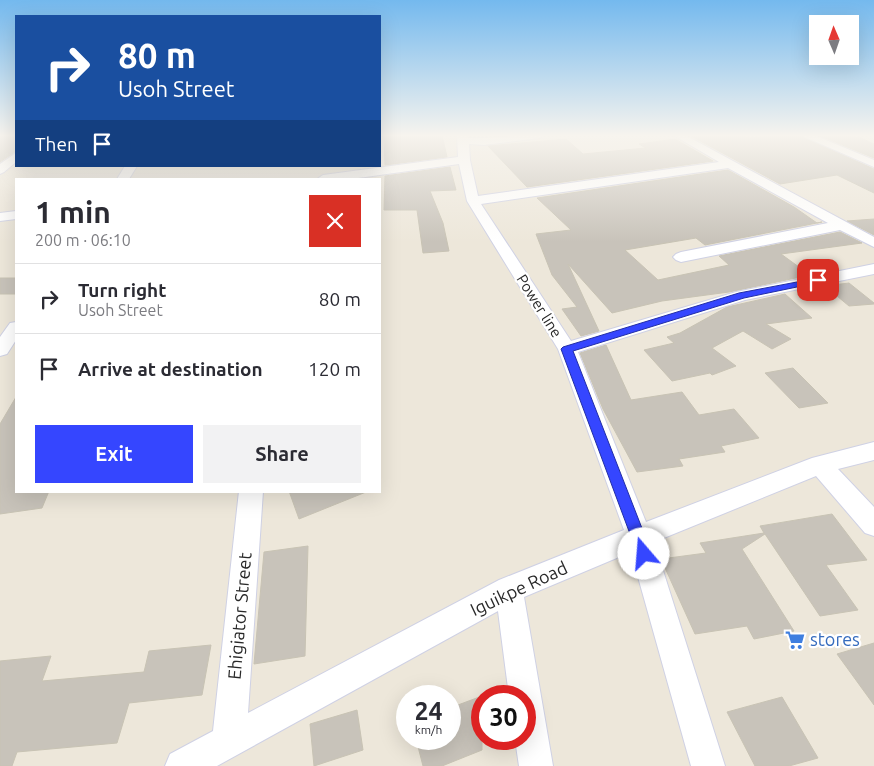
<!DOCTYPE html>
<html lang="en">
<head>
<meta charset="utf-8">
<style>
  body { margin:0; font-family:Ubuntu,sans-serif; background:#f2f2f3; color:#2b2b33; height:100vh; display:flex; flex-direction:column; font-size:19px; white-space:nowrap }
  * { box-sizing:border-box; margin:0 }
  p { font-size:16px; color:#7c7c81 }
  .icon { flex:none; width:28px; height:28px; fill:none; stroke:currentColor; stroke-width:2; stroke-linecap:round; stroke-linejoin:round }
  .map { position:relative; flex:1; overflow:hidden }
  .side { position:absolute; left:15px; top:178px; width:366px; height:315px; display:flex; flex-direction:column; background:#fff; border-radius:0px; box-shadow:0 5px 20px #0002 }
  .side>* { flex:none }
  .banner { position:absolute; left:15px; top:15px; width:366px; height:152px; border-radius:0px; box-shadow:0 5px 20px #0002; background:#1a4fa0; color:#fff; overflow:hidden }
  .needle { width:32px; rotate:358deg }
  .controls { position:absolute; left:809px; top:15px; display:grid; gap:10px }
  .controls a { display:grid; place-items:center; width:50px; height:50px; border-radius:0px; background:#fff; box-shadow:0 5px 20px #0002; font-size:25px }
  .speed { position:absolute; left:396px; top:685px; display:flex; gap:10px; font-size:25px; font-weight:700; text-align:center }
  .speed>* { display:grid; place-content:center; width:65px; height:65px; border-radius:50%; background:#fff; box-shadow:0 5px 20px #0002; line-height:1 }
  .speed small { font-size:12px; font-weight:400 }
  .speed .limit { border:8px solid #d22; background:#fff; color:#111 }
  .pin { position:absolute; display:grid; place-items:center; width:42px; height:42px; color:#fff; margin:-21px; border-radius:10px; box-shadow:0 2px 8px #0006 }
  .me { position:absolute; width:55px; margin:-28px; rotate:342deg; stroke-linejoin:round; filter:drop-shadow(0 0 4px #0008) }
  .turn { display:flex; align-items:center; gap:18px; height:105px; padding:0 20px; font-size:22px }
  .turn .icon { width:65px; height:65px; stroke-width:2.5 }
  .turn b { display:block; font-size:35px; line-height:42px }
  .then { display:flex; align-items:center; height:48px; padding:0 20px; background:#0003; gap:10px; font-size:19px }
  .round { display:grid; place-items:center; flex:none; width:52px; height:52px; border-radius:0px; background:#f2f2f3 }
  .headline { display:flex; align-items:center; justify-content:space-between; height:85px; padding:0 20px }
  h1 { font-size:30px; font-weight:700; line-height:38px }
  .primary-button { display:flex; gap:10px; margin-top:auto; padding:10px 20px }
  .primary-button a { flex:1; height:58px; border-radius:0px; background:#3546ff; color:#fff; font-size:20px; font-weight:700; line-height:58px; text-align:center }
  .primary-button a+a { background:#f2f2f3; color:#2b2b33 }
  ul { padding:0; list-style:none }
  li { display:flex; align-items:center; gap:15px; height:70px; padding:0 20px; border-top:1px solid #e1e1e2 }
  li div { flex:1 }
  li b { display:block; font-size:19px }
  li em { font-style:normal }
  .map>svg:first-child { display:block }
  .building { fill:#c8c3ba; stroke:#c8c3b4 }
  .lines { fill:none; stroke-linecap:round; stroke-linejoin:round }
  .minor-casing { stroke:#cfd1e4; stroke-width:2 }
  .minor { fill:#fff; fill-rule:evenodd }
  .route { fill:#3546ff; stroke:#222ea6 }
  .labels { text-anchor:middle; stroke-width:4.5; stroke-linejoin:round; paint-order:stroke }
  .street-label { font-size:15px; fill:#292929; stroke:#fff }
  .near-street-label { font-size:18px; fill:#292929; stroke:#fff }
  .near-shop-label { font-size:18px; fill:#366cbe; stroke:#fff; text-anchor:start }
</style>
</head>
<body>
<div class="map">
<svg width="874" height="766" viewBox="0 0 874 766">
  <rect width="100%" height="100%" fill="#ede7da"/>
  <path class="building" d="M0,135h16v16l-16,11z
    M384,135h58l5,22 -62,8z
    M701,135h41l6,3 50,-3 76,34v24l-37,-18 -57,9 -89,-48z
    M818,135h30l6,3 5,-1 15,7v14z
    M566,139l17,15 63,-6 -7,-4 36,-5 38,22 -186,26 -39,-41z
    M450,167l6,23 -26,1 13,32 6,28 -26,2 -6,-43h-33l1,-34z
    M728,170l66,37 23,16 5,-1 -117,23 -9,-7 -71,12 33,30 71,-15 -10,-9 121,-24 22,11 -81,11 29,21 -81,17 -67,9 -50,12 -44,-49 31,67 -18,5 -19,-27 15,-2 -25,-32 -16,-41 35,-4 -34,-32z
    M874,219v16l-27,-14z
    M0,278h16v16h-16z
    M849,283l25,20v1l-25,2 -24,-20z
    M785,294l27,24 -46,6 25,15 -19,10 -29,-18 -31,17 24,18 -24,9 -2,-2 -38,8 -28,-31 30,-7 -7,-6 13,-4 47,-26z
    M606,345l25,55 51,-8 17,23 35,-6 25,29 -38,8 4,6 -46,7 4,7 -46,6 -34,-63 -23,-56z
    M793,368l35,35 -29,5 -34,-35z
    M16,397v94h33l-7,17 -42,6v-90z
    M289,491h76l1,1 -67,27z
    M832,514l35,46 -41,5 32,45 -38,6 -55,-82 -23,15 52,82 -40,8 -7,-13 -52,8 -34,-75 45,-6 -6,-10 64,-10 -4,-7z
    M308,546l-3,110 -51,8 10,-112z
    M874,643v62l-37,-51z
    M211,645l-9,50 -73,8 -12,40 -100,9 -5,14h-12v-105l51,-5 -9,25 102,-9 5,-21z
    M482,696v54l-40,16h-19l-7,-27h34v-31z
    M782,697l36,61 -29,8h-34l-28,-54z
    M357,710l6,40 -49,16 -4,-42z"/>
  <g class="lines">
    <defs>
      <path id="minor" d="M457,135h10l1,3c26,1 51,-4 77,-3l-5,3 -56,7 -15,-1 1,16 8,36 241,-34 -46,-27h12l189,102v10l-34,-17 -159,32 -5,-2 -3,-3 3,-3 5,-2 147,-29 -100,-55 -247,36 90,137 165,-49 138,-28v10l-129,26 -167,52 68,170 166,-64 62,-16v18l-36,9 36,38v29l-9,-3 -49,-57 -162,66 71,224h-34l-60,-214 -107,45 29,169h-34l-4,-27h10v-43h-16l-11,-85 -281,155h-52l5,-12 43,-23 26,-240h24l-15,222 251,-133 125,-50 -66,-181 -91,-148 -8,-37 -108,15h-34l6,-4 135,-18z
        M800,135h14l60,25v7z
        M16,153v9l-12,10 -4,2v-10z
        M125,166h12l-8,13h-12z
        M16,211v8l-16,2v-8z
        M16,322v18l-9,14 -7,2v-19l10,-14z"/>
    </defs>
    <use href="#minor" class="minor-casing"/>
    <use href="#minor" class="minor"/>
  </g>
  <linearGradient id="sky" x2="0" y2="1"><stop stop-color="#74b9ee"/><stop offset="0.56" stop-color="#f7f4ee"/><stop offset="1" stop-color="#f7f4ee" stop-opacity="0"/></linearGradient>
  <rect width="874" height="242" fill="url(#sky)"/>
  <path class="route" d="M818,278l4,2 -1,2 -77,16 -171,53 79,203 -3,4 -5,2 -5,-2 -78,-209 2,-2 176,-54z"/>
  <defs>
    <symbol id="supermarket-bare" viewBox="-9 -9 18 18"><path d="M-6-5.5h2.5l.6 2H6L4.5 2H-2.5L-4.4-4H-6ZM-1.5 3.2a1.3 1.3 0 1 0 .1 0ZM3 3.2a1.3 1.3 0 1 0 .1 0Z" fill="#3f7fe0" stroke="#fff" stroke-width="2.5" paint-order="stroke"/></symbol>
  </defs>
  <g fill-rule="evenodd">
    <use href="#supermarket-bare" x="781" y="626" width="28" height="28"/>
  </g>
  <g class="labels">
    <g class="street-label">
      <text transform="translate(539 306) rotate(58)" y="5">Power line</text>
    </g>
    <g class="near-street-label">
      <text transform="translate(519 589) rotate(-25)" y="6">Iguikpe Road</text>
      <text transform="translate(240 616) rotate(-85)" y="6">Ehigiator Street</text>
    </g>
    <g class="near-shop-label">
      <text x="810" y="646">stores</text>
    </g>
  </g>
</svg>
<div class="controls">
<a><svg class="needle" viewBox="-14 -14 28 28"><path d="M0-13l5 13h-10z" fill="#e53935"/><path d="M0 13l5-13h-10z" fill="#7c7c81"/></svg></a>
</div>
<div class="speed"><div>24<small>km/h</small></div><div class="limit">30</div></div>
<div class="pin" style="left:818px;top:280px;background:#d93025"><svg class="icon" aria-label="arrive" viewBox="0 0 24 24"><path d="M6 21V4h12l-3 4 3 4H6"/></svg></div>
<svg class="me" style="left:644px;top:554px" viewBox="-20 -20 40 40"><circle r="19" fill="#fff"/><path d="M0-13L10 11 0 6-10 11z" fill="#3546ff"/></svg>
<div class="banner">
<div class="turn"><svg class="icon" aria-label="right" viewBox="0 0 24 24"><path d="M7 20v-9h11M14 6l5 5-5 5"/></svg><div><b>80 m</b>Usoh Street</div></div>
<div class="then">Then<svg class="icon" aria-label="arrive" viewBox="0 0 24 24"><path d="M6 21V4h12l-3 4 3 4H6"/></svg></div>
</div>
<section class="side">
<div class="headline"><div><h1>1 min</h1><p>200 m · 06:10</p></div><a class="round" style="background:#d93025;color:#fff"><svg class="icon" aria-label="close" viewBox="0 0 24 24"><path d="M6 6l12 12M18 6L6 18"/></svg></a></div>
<ul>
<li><svg class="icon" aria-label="right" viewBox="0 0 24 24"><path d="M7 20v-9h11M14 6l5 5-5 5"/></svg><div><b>Turn right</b><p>Usoh Street</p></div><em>80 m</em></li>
<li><svg class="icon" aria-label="arrive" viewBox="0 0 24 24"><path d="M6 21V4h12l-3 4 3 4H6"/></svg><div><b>Arrive at destination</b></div><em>120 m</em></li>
</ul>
<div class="primary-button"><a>Exit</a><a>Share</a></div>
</section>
</div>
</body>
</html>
